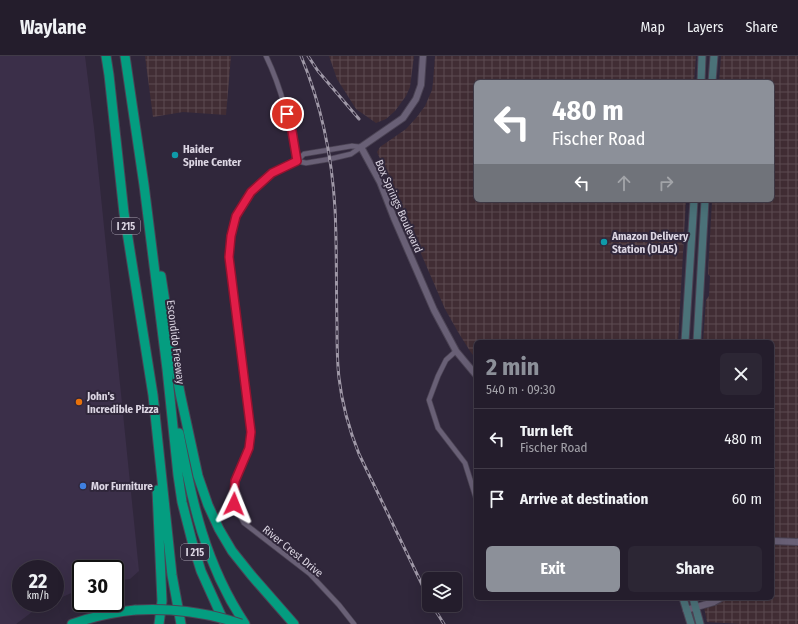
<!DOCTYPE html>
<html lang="en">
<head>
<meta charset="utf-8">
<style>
  body { margin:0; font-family:"Fira Sans Condensed",sans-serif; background:#2c2634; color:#f1f3f6; height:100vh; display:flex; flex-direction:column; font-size:15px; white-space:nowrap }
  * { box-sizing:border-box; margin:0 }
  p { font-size:13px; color:#a3a2a9 }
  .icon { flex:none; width:22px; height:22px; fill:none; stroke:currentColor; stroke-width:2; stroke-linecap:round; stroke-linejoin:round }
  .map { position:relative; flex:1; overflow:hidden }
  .drawer { position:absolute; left:474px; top:284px; width:300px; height:260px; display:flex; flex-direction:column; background:#241d2c; border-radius:6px; box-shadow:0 4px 16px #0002,0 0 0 1px #413b48 }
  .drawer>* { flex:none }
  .banner { position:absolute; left:474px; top:24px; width:300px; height:122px; border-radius:6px; box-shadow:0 4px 16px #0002,0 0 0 1px #413b48; background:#8c9099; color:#fff; overflow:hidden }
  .buttons { position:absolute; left:422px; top:516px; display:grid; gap:8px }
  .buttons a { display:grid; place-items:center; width:40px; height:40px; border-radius:6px; background:#241d2c; box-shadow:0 4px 16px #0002,0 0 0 1px #413b48; font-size:20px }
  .speed { position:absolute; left:12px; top:504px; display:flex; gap:8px; font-size:20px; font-weight:700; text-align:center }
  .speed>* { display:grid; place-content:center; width:52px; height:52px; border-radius:50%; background:#241d2c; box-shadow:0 4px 16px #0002,0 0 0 1px #413b48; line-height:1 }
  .speed small { font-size:10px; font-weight:400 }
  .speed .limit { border:2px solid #111; border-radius:6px; background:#fff; color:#111 }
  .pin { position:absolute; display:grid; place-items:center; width:34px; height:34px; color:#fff; margin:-17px; border:2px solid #fff; border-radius:50%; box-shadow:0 1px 4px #0007 }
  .me { position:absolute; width:44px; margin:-22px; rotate:2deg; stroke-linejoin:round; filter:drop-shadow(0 0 3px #0008) }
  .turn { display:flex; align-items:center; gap:14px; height:84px; padding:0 12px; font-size:18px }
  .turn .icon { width:52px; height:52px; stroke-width:2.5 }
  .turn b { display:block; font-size:28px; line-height:34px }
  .lanes { display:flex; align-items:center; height:38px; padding:0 12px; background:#0003; justify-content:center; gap:20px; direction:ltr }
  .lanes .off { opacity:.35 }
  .round { display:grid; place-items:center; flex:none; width:42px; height:42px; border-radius:6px; background:#2c2634 }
  .summary { display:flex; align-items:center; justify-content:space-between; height:68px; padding:0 12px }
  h1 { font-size:24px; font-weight:700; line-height:30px; color:#8c9099 }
  .primary-button { display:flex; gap:8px; margin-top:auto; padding:8px 12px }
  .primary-button a { flex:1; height:46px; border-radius:6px; background:#8c9099; color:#fff; font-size:16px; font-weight:700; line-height:46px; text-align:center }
  .primary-button a+a { background:#2c2634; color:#f1f3f6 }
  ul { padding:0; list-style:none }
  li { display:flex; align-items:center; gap:12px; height:60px; padding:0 12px; border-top:1px solid #413b48 }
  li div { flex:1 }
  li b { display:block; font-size:15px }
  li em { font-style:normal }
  header { display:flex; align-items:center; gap:24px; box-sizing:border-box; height:56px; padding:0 20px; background:#241d2c; border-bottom:1px solid #413b48 }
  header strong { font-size:19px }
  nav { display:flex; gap:22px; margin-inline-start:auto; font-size:14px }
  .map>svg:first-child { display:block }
  .built { fill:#3b2f49 }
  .industrial { fill:url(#industrial-grid) }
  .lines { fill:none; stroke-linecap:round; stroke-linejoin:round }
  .minor-casing { stroke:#4b4354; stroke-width:6 }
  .tertiary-casing { stroke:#4b4354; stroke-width:8 }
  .secondary-casing { stroke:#4b4354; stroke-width:9 }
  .motorway-casing { stroke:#4b4354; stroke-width:11 }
  .minor { stroke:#696076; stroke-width:4.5 }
  .tertiary { stroke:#696076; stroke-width:6 }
  .secondary { stroke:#4b7279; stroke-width:7 }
  .motorway { stroke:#049d80; stroke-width:9 }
  .rail-casing { stroke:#9f98a7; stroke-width:3 }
  .rail { stroke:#30273b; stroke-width:1.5; stroke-dasharray:4.5; stroke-linecap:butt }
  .motorway-bridge-casing { stroke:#4b4354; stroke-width:11; stroke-linecap:butt }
  .motorway-bridge { stroke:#049d80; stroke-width:9 }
  .route-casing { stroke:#92132f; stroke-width:10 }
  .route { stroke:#e11d48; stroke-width:7 }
  .culture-dot { fill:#0f9aa8; stroke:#30273b; stroke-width:1.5 }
  .food-dot { fill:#e8710a; stroke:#30273b; stroke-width:1.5 }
  .shop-dot { fill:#3f7fe0; stroke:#30273b; stroke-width:1.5 }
  .labels { text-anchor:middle; stroke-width:4; stroke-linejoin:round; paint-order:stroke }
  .shield { fill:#30273b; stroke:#a8a2b1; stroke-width:1 }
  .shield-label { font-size:10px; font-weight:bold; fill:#dcd6e3 }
  .poi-label { font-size:11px; font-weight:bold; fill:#dcd6e3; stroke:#30273b; text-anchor:start }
  .street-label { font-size:11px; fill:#dcd6e3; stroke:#30273b }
</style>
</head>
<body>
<header>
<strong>Waylane</strong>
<nav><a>Map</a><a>Layers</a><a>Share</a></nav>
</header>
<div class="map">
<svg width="798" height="568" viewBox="0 0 798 568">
  <defs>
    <pattern id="industrial-grid" width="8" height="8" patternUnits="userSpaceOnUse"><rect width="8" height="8" fill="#412d34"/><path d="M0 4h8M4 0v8" fill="none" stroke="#5c4b51"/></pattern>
  </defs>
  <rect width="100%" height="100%" fill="#30273b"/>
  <path class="built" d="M0,0h85l9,72 45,443 -9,8 -15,2v-12h-34v20l-26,11v-31h-34v34h26l-7,3 -24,18h-16z"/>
  <path class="industrial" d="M145,0h86l-5,59 -43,-3 -30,5z
    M329,0h85l-4,31 -4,9 -11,15 -9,8 -10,4 -20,-14 -19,-30z
    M435,0h261l-2,26h-218v118h210l-8,142h-202v17l-6,-8 -12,-19 -13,-23 -68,-157 3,-5 26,-18 10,-11 9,-12 7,-16 1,-8z
    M721,0h77v568h-58l-33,-2 -5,-24h70v-256h-69l3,-42 3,-4 1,-20 -2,-2 4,-74h60v-118h-53z"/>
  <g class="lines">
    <defs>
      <path id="minor" d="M266,0c16,33 24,69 31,105
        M297,105l9,2 24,-4 21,-5 10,-7
        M456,295l-10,9 -8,16 -9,24 9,28 27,35 11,35
        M354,568l-15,-19 -29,-31 -66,-51 -10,-19 1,-23 14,-33 2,-16 -22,-175 2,-21 5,-20 15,-24 21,-19 25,-12 7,-7 48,-8 9,1"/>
      <path id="tertiary" d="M423,0l-2,29 -5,14 -13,19 -42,29 19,35 14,36 40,92 22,41 20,24
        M772,485l26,1
        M686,554l28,-8 7,-4"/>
      <path id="secondary" d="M701,26l1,-26
        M712,26l2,-26
        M685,286l9,-142
        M697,286l8,-142
        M683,542l8,26
        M693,542l7,26"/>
      <path id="motorway" d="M106,0l3,19 15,138 29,182 19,180 9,49
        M125,0l19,129 23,184 11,106 4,27 11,43 8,26 24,53
        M161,220l11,71 8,46 18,83 10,29 11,24 13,22 20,25 42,48
        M179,377c13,69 26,131 66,191
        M157,434l5,111 -3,23
        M72,568c20,-7 41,-12 63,-14"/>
    </defs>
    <use href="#minor" class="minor-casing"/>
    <use href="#tertiary" class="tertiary-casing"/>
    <use href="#secondary" class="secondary-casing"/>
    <use href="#motorway" class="motorway-casing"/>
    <use href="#minor" class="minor"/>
    <use href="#tertiary" class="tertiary"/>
    <use href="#secondary" class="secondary"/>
    <use href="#motorway" class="motorway"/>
    <defs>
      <path id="rail" d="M301,0c20,48 31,100 34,153 2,39 1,78 2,118 0,17 0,34 2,51 3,26 10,51 20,76l70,145
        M308,0l10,15 41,48
        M432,549l12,19"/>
    </defs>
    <use href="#rail" class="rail-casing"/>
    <use href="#rail" class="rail"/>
    <defs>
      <path id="motorway-bridge" d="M135,554c37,-2 71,2 106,14"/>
    </defs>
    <use href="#motorway-bridge" class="motorway-bridge-casing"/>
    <use href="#motorway-bridge" class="motorway-bridge"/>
  </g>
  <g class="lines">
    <defs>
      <path id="route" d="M234,448l1,-23 14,-33 2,-16 -22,-175 2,-21 5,-20 15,-24 21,-19 25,-12 -5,-30 -5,-17"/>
    </defs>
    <use href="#route" class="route-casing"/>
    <use href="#route" class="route"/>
  </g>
  <g class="culture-dot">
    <circle cx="175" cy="99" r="4"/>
    <circle cx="604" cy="186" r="4"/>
  </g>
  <circle class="food-dot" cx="79" cy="346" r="4"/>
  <circle class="shop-dot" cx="83" cy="430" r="4"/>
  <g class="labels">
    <g class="shield">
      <rect x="112" y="162" width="28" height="16" rx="3"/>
      <rect x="181" y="488" width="28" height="16" rx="3"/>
    </g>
    <g class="shield-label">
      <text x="126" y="174">I 215</text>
      <text x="195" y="500">I 215</text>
    </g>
    <g class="poi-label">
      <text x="183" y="97">Haider<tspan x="183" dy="13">Spine Center</tspan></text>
      <text x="612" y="184">Amazon Delivery<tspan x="612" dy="13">Station (DLA5)</tspan></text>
      <text x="87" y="344">John's<tspan x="87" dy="13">Incredible Pizza</tspan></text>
      <text x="91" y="434">Mor Furniture</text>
    </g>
    <g class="street-label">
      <text transform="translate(399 150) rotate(66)" y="4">Box Springs Boulevard</text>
      <text transform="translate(176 286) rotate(83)" y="4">Escondido Freeway</text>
      <text transform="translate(293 495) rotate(39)" y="4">River Crest Drive</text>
    </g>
  </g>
</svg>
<div class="buttons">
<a><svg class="icon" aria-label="layers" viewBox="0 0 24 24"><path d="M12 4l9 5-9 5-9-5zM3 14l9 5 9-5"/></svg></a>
</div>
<div class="speed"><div>22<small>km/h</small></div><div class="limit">30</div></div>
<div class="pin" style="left:287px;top:58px;background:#d93025"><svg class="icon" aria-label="arrive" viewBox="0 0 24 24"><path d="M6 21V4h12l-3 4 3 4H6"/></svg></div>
<svg class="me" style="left:234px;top:448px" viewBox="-20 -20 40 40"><path d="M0-17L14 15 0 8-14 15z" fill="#e11d48" stroke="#fff" stroke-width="4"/></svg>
<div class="banner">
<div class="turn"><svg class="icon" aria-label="left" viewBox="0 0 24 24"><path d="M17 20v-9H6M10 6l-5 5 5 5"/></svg><div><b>480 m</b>Fischer Road</div></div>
<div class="lanes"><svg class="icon" aria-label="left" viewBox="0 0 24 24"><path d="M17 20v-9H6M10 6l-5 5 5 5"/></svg><svg class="icon off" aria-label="ahead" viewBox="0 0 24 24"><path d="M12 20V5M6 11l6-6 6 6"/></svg><svg class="icon off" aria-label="right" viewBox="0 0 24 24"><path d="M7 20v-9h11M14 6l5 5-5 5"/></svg></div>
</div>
<section class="drawer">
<div class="summary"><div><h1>2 min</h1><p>540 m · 09:30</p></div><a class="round"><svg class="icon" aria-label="close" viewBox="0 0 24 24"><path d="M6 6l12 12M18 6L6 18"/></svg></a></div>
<ul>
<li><svg class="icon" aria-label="left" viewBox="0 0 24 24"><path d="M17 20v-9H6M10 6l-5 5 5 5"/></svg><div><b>Turn left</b><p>Fischer Road</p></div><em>480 m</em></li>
<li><svg class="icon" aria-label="arrive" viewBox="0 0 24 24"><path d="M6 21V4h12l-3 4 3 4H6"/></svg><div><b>Arrive at destination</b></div><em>60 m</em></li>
</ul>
<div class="primary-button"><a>Exit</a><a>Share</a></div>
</section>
</div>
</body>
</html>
